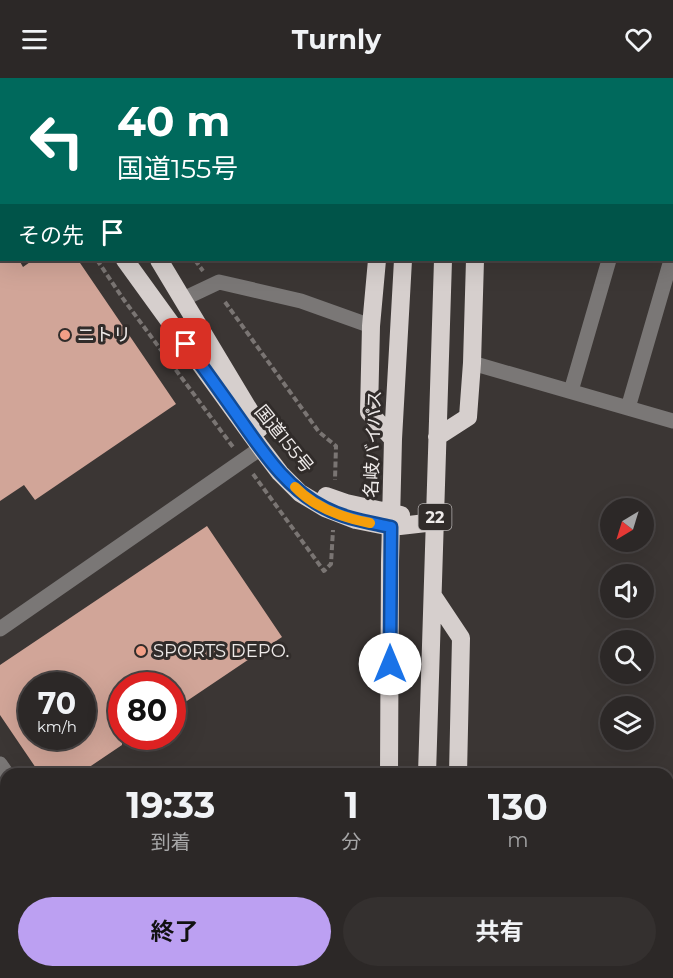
<!DOCTYPE html>
<html lang="ja">
<head>
<meta charset="utf-8">
<style>
  body { margin:0; font-family:Montserrat,"Noto Sans JP",sans-serif; background:#34302f; color:#f1f3f6; height:100vh; display:flex; flex-direction:column; font-size:22px; white-space:nowrap }
  * { box-sizing:border-box; margin:0 }
  p { font-size:20px; color:#a6a6a7 }
  .icon { flex:none; width:33px; height:33px; fill:none; stroke:currentColor; stroke-width:2; stroke-linecap:round; stroke-linejoin:round }
  .map { position:relative; flex:1; overflow:hidden }
  .sheet { position:absolute; left:0px; top:690px; width:674px; height:210px; display:flex; flex-direction:column; background:#2c2827; border-radius:18px 18px 0 0; box-shadow:0 6px 24px #0002,0 0 0 2px #484444 }
  .sheet>* { flex:none }
  .top-card { position:absolute; left:0px; top:0px; width:674px; height:183px; box-shadow:0 6px 24px #0002,0 0 0 2px #484444; background:#00695c; color:#fff; overflow:hidden }
  .needle { width:39px; rotate:218deg }
  .buttons { position:absolute; left:600px; top:420px; display:grid; gap:12px }
  .buttons a { display:grid; place-items:center; width:54px; height:54px; border-radius:50%; background:#2c2827; box-shadow:0 6px 24px #0002,0 0 0 2px #484444; font-size:30px }
  .speed { position:absolute; left:18px; top:594px; display:flex; gap:12px; font-size:30px; font-weight:700; text-align:center }
  .speed>* { display:grid; place-content:center; width:78px; height:78px; border-radius:50%; background:#2c2827; box-shadow:0 6px 24px #0002,0 0 0 2px #484444; line-height:1 }
  .speed small { font-size:15px; font-weight:400 }
  .speed .limit { border:9px solid #d22; background:#fff; color:#111 }
  .pin { position:absolute; display:grid; place-items:center; width:51px; height:51px; color:#fff; margin:-26px; border-radius:12px; box-shadow:0 3px 9px #0006 }
  .me { position:absolute; width:66px; margin:-33px; rotate:0deg; stroke-linejoin:round; filter:drop-shadow(0 0 4px #0008) }
  .turn { display:flex; align-items:center; gap:21px; height:126px; padding:0 18px; font-size:27px }
  .turn .icon { width:78px; height:78px; stroke-width:2.5 }
  .turn b { display:block; font-size:42px; line-height:51px }
  .then { display:flex; align-items:center; height:57px; padding:0 18px; background:#0003; gap:12px; font-size:22px }
  .eta { display:flex; justify-content:space-evenly; align-items:center; height:102px; text-align:center }
  .eta b { font-size:36px; font-weight:700; line-height:42px }
  .action { display:flex; gap:12px; margin-top:auto; padding:12px 18px }
  .action a { flex:1; height:69px; border-radius:36px; background:#bca0f2; color:#111; font-size:24px; font-weight:700; line-height:69px; text-align:center }
  .action a+a { background:#34302f; color:#f1f3f6 }
  header { display:flex; justify-content:space-between; align-items:center; height:78px; padding:0 18px; background:#2c2827; font-size:27px; font-weight:700 }
  .map>svg:first-child { display:block }
  .lines { fill:none; stroke-linecap:round; stroke-linejoin:round }
  .river { stroke:#886054; stroke-width:38 }
  .building { fill:#d1a598; fill-rule:evenodd }
  .path { stroke:#7a7573; stroke-width:4; stroke-dasharray:6 3; stroke-linecap:butt }
  .minor { stroke:#7a7776; stroke-width:15 }
  .highway { stroke:#d6cfcd; stroke-width:18 }
  .route-casing { stroke:#114b97; stroke-width:15 }
  .route { stroke:#1a73e8; stroke-width:10 }
  .slow { stroke:#f59e0b; stroke-width:10 }
  .poi-dot { fill:#f39f86; stroke:#312c2a; stroke-width:2 }
  .labels { text-anchor:middle; stroke-width:6; stroke-linejoin:round; paint-order:stroke }
  .shield { fill:#312c2a; stroke:#b5b1b0; stroke-width:1.5 }
  .shield-label { font-size:16px; font-weight:bold; fill:#eeeae9 }
  .poi-label { font-size:18px; fill:#eeeae9; stroke:#312c2a; text-anchor:start }
  .street-label { font-size:18px; fill:#eeeae9; stroke:#312c2a }
</style>
</head>
<body>
<header><svg class="icon" aria-label="menu" viewBox="0 0 24 24"><path d="M4 6h16M4 12h16M4 18h16"/></svg>Turnly<svg class="icon" aria-label="heart" viewBox="0 0 24 24"><path d="M12 20l-8-8c-3-5 5-10 8-4 3-6 11-1 8 4z"/></svg></header>
<div class="map">
<svg width="673" height="900" viewBox="0 0 673 900">
  <rect width="100%" height="100%" fill="#3b3634"/>
  <g class="lines">
    <path class="river" d="M668,900l5,-7"/>
  </g>
  <path class="building" d="M0,182h19l4,7 10,-7h45l98,144 -141,96 -11,-15 -24,16z
    M207,448l75,111 -110,74v-25h-50v59l-43,29h-39l-40,-59v-50zM32,608h50v50h-50z"/>
  <g class="lines">
    <path class="path" d="M64,0l1,2
      M0,41l2,3
      M97,182l27,40 109,147
      M195,182l8,11
      M225,224l94,130 17,14 -1,34
      M253,396l71,97 7,-7 2,-34
      M668,862l5,-6
      M636,900l4,-6"/>
    <path class="minor" d="M166,0l4,2
      M0,128l2,-1
      M672,158h1
      M183,221l36,-17 82,19 70,25
      M472,285l201,58
      M571,313l38,-131
      M628,330l43,-148
      M0,551l261,-181
      M0,686l7,10
      M458,894v6
      M134,900l8,-6
      M360,900l1,-6"/>
    <path class="highway" d="M40,0l1,2
      M388,2v-2
      M412,2v-2
      M448,2l1,-2
      M481,2v-2
      M0,7l2,2
      M125,182l136,188 19,25 20,20 25,15 31,12 35,7 44,-5
      M159,182l101,168
      M377,182l-6,66 -2,86 24,27
      M437,359l31,-20 4,-54 3,-103
      M326,418l20,7 55,12
      M433,518l28,42 -3,136
      M389,696l1,-212 3,-123 10,-179
      M427,696c6,-171 10,-343 16,-514
      M386,900v-6
      M423,900v-6"/>
  </g>
  <g class="lines">
    <defs>
      <path id="route" d="M186,266c17,23 34,47 51,71 25,35 48,73 88,93 21,11 44,14 66,19l-1,137"/>
    </defs>
    <use href="#route" class="route-casing"/>
    <use href="#route" class="route"/>
    <path class="slow" d="M295,409c19,20 49,31 75,36"/>
  </g>
  <g class="poi-dot">
    <circle cx="65" cy="257" r="6"/>
    <circle cx="141" cy="573" r="6"/>
  </g>
  <g class="labels">
    <rect class="shield" x="418.5" y="426" width="33" height="26" rx="4.5"/>
    <g class="shield-label">
      <text x="435" y="445">22</text>
    </g>
    <g class="poi-label">
      <text x="77" y="263">ニトリ</text>
      <text x="153" y="579">SPORTS DEPO.</text>
    </g>
    <g class="street-label">
      <text transform="translate(284 361) rotate(51)" y="6">国道155号</text>
      <text transform="translate(373 366) rotate(-88)" y="6">名岐バイパス</text>
    </g>
  </g>
</svg>
<div class="buttons">
<a><svg class="needle" viewBox="-14 -14 28 28"><path d="M0-13l5 13h-10z" fill="#e53935"/><path d="M0 13l5-13h-10z" fill="#a6a6a7"/></svg></a>
<a><svg class="icon" aria-label="sound" viewBox="0 0 24 24"><path d="M4 9h4l5-4v14l-5-4H4zM17 9q2 3 0 6"/></svg></a>
<a><svg class="icon" aria-label="search" viewBox="0 0 24 24"><circle cx="10" cy="10" r="6"/><path d="M15 15l6 6"/></svg></a>
<a><svg class="icon" aria-label="layers" viewBox="0 0 24 24"><path d="M12 4l9 5-9 5-9-5zM3 14l9 5 9-5"/></svg></a>
</div>
<div class="speed"><div>70<small>km/h</small></div><div class="limit">80</div></div>
<div class="pin" style="left:186px;top:266px;background:#d93025"><svg class="icon" aria-label="arrive" viewBox="0 0 24 24"><path d="M6 21V4h12l-3 4 3 4H6"/></svg></div>
<svg class="me" style="left:390px;top:586px" viewBox="-20 -20 40 40"><circle r="19" fill="#fff"/><path d="M0-13L10 11 0 6-10 11z" fill="#1a73e8"/></svg>
<div class="top-card">
<div class="turn"><svg class="icon" aria-label="left" viewBox="0 0 24 24"><path d="M17 20v-9H6M10 6l-5 5 5 5"/></svg><div><b>40 m</b>国道155号</div></div>
<div class="then">その先<svg class="icon" aria-label="arrive" viewBox="0 0 24 24"><path d="M6 21V4h12l-3 4 3 4H6"/></svg></div>
</div>
<section class="sheet">
<div class="eta">
<div><b>19:33</b><p>到着</p></div>
<div><b>1</b><p>分</p></div>
<div><b>130</b><p>m</p></div>
</div>
<div class="action"><a>終了</a><a>共有</a></div>
</section>
</div>
</body>
</html>
